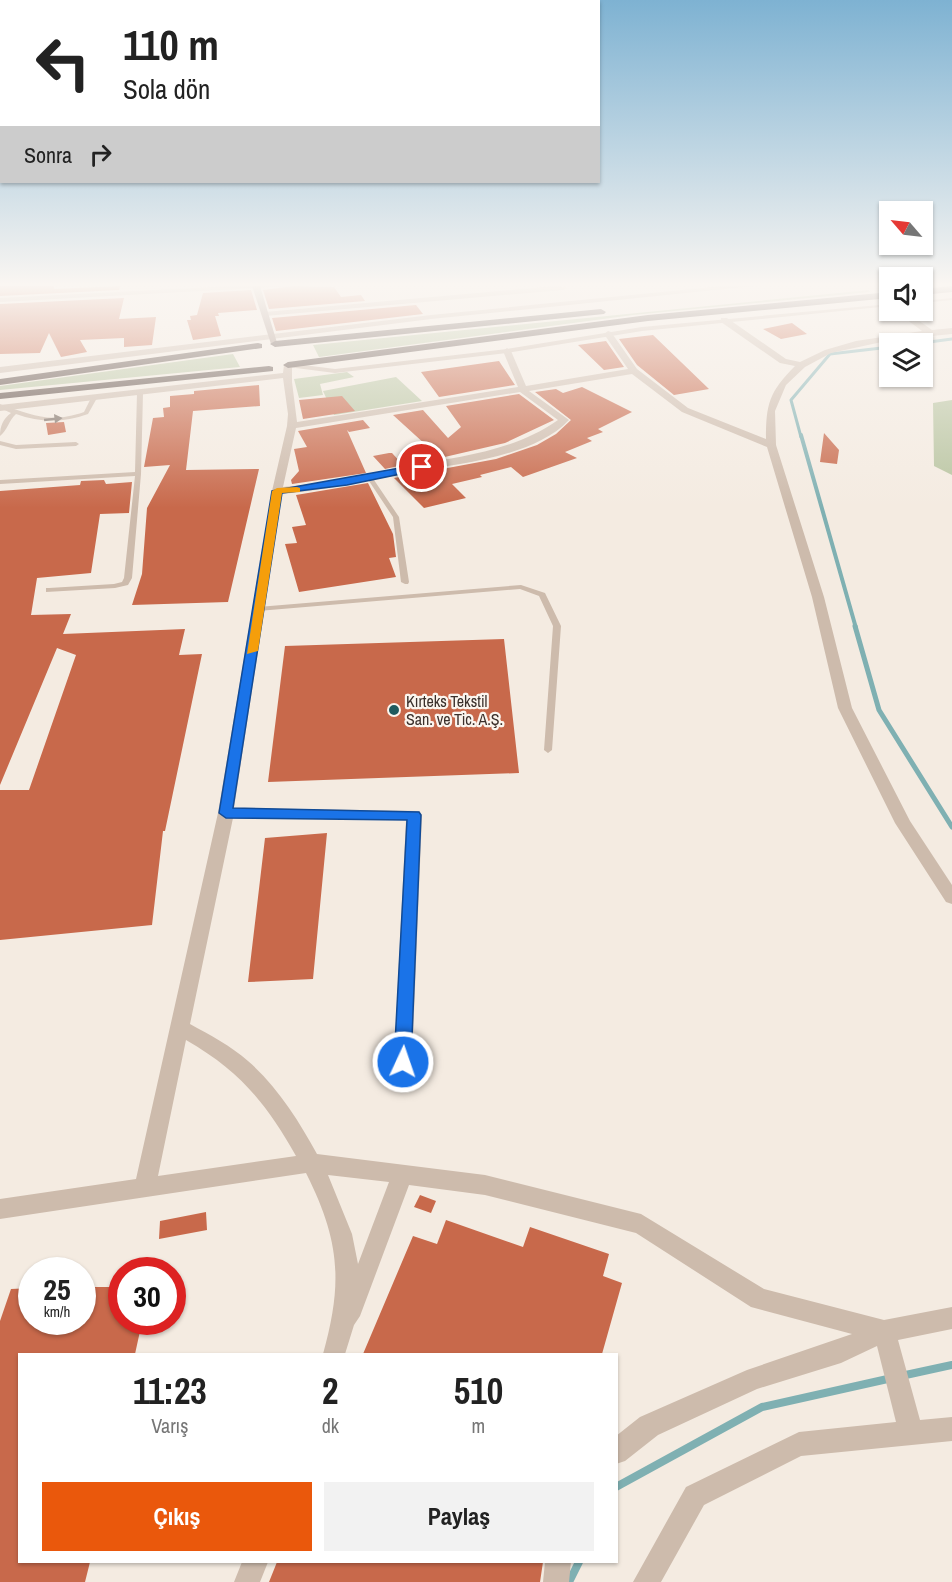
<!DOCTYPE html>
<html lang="tr">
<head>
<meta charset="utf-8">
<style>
  body { margin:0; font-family:"Archivo Narrow",sans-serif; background:#f2f2f2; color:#222; height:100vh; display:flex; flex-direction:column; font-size:22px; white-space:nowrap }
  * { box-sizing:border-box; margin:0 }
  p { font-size:20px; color:#767676 }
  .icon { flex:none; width:33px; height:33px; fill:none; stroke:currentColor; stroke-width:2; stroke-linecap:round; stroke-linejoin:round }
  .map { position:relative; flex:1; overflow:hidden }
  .drawer { position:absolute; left:18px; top:1353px; width:600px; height:210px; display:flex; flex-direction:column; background:#fff; border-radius:0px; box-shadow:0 2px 4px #0004 }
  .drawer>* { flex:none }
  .banner { position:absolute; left:0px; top:0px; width:600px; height:183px; box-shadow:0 2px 4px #0004; background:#fff; color:#222; overflow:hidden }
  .needle { width:39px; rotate:298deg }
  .controls { position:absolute; left:879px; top:201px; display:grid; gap:12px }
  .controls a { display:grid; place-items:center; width:54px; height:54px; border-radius:0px; background:#fff; box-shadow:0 2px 4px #0004; font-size:30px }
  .speed { position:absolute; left:18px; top:1257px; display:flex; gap:12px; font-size:30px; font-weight:700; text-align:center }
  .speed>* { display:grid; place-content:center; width:78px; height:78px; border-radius:50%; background:#fff; box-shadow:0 2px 4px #0004; line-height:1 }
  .speed small { font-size:15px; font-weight:400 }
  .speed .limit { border:9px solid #d22; background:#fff; color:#111 }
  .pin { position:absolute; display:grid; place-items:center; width:51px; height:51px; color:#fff; margin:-26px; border:3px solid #fff; border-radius:50%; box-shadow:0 2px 6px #0007 }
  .me { position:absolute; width:66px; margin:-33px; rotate:3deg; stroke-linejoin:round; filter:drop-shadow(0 0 4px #0008) }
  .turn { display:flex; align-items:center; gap:21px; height:126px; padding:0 24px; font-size:27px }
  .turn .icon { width:78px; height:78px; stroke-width:2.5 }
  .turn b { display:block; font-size:42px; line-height:51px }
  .then { display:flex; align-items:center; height:57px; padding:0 24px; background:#0003; gap:12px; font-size:22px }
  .eta { display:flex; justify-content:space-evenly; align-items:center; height:102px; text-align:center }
  .eta b { font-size:36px; font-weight:700; line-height:42px }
  .primary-button { display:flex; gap:12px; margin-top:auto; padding:12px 24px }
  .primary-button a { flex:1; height:69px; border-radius:0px; background:#ea580c; color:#fff; font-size:24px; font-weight:700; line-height:69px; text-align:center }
  .primary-button a+a { background:#f2f2f2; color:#222 }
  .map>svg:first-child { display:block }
  .green { fill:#b8c4a0 }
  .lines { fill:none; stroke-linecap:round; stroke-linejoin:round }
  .stream-far3 { stroke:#7fb0b2; stroke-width:3 }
  .stream-far2 { stroke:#7fb0b2; stroke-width:4 }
  .stream-far1 { stroke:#7fb0b2; stroke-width:5 }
  .stream { stroke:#7fb0b2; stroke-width:8 }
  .building { fill:#c8694b }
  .lane { fill:#cdbbac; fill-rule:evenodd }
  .street { fill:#cdbbac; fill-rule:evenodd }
  .secondary { fill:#a18a7d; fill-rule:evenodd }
  .highway { fill:#5c4a42; fill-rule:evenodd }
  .oneway { fill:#7d6f65 }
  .route { fill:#1a73e8; stroke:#114b97; stroke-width:1.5 }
  .slow { fill:#f59e0b }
  .poi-dot { fill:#1f5a5e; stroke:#fbf5ee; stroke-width:2 }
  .labels { text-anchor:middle; stroke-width:4.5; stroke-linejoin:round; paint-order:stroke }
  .poi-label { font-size:16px; fill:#3b302b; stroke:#fbf5ee; text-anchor:start }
</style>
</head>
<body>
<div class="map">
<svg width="952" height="1582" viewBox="0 0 952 1582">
  <rect width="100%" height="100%" fill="#f4ebe1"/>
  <path class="green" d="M869,290l1,2 -237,23 -314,42 -6,-12z
    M233,354l7,13 -240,23v-4z
    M347,372l7,5 -34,7 3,11 -24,3 -5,-19z
    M396,377l26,24 -88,14 -11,-24z
    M952,400v75l-18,-9 -1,-63z"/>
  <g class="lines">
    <path class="stream-far3" d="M914,344l38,-5
      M801,437l-10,-37 39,-46 60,-7"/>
    <path class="stream-far2" d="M801,435l55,193"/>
    <path class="stream-far1" d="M855,626l24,84 73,117"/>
    <path class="stream" d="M901,1376l51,-11
      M616,1487l146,-80 130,-29
      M569,1582l10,-20"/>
  </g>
  <path class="building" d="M0,286h54v3l66,-3 -1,4 -119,6z
    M293,286l41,1 7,10 20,-2 4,6 -96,8 -6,-19z
    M251,290l6,20 -39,3 1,3h-4l6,20 -28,4 -6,-20h4l-1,-4 7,-1 6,-22z
    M124,298l-5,21 37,-2 -4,28 -28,2v-9l-44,2 7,12 -26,5 -12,-24 -9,20 -40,1v-50z
    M416,305l7,9 -147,17 -4,-13z
    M792,323l15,11 -26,5 -18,-10z
    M653,335l56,54 -35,6 -37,-30 -18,-26z
    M606,341l18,26 -20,3 -26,-25z
    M499,361l16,24 -76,12 -18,-25z
    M259,385l1,21 -67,5 -7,59 73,-1 -31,133 -96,3 10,-31 5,-66 23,-43 -26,2 9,-49 11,-1 -1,-9 7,-1v-11l24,-2v-3z
    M582,387l50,25 -34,17 5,3 -16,6 5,3 -27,11 12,6 -54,19 -12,-10 -31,8 2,2 -30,7 14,14 -42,10 -30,-30 102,-19 41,-14 19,-11 15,-14 -36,-28 21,-3 7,4z
    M519,394l35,26 -49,23 -69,16 -14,-13 4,-1 -33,-30 30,-5 25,28 13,-11 -15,-21z
    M342,396l13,15 -52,8 -4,-19z
    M363,420l7,8 -21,4 -2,-2 19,43 -74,11 -1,-4 8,-9 -5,-22 13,-2 -9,-16z
    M64,422l2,10 -18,3 -2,-12z
    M824,433l15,17 -2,14 -17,-2z
    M389,453h3l11,12 -18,4 -12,-13z
    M104,480l2,4 26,-2 -3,31 -29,1 -9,59 -54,5 -6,37 40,-1 -8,20 122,-5 -6,26 23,-1 -37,177h-2l-11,94 -152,15v-150h29l47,-135 -19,-7 -57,137v-294l80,-6 1,-4z
    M368,483l25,51 3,23 -7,1 7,19 -97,15 -14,-48 12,-1 -5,-16 14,-2 -10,-30z
    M504,639l15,134 -251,9 17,-136z
    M327,833l-14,146 -65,3 17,-144z
    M420,1195l16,6 -5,12 -17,-6z
    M206,1212l1,18 -48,9 1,-18z
    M446,1220l77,27 7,-20 79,27 -6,22 19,7 -20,71h-239l50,-118 24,8z
    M82,1287h40v35h20l-7,32h-115v208h70l-5,20h-85v-261l11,-32 21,-1v34h50z
    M277,1562h266l-3,20h-271z"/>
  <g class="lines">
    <path class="lane" d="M952,298v2l-30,3v-2z
      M890,304v2l-248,25 -135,22 -172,20 -47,-6 -3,-2 3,-2 47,6 172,-20 135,-22z
      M140,391l3,2 -2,81 -9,104 -4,7 -13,3 -69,4v-4h3l65,-4 8,-2 2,-4 11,-102 -135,8v-4l135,-8 2,-79z
      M94,396l3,2 -9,16c-25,9 -47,9 -72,0 -7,6 -9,17 -16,22 0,-10 3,-17 11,-23l-11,-5v-4c32,11 50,20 84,8l7,-14z
      M0,441l16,4 60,-3 3,2 -3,2 -60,3 -16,-4z
      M368,477h4l27,40 10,65 -1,2h-3l-4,-2 -8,-65 -26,-39z
      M521,585l24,8 16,33 -9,124 -4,3 -4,-3 9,-124 -14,-30 -19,-7 -262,22 -4,-2 4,-2z"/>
    <path class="street" d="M232,286h59l-291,16v-4z
      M555,286l12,2 -4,2 -298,26 -4,-2 4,-2z
      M722,286h32l-323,33 -431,54v-6l431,-52z
      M894,310h10l28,20 20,-2v6l-61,6 -60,13 -26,14 -19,18 -11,26 1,34 48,152 28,111 58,113 42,64v19l-6,-2 -51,-79 -57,-115 -26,-111 -45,-150 -85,-35 -50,-38 -103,17 40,29c-35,37 -108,43 -155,52 -44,8 -88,18 -132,22l-48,314 185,3 3,4 -10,247 -2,6 -7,2 -7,-2 -2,-6 12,-242 -173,-2 -43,206c20,11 41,22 58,37 29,25 51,60 69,93l168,21 156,39 123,75 120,31 68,-13v22l-54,11 22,80 32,-3v24l-151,15 -97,49 -43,77h-28l53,-95 113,-55 97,-10 -19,-76 -36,17 -84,26 -99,46 -33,26 -9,3v-28l24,-19 107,-47 105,-36 -101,-27 -115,-74 -151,-38 -76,-10 -49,131 -6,9 -9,29h-22c20,-72 17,-113 -17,-181l-306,46v-20l136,-20 82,-366 54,-322 15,-65 1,-12 -5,-36 -283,33v-6l283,-32 1,-8 4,-3 4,3v17l5,40 221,-35 -15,-36 4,-3 4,3 15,35 102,-17 -24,-35 4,-3 3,1 26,37 51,39 78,31c0,-35 3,-47 29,-73l-15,-3 -59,-41v-4h6l59,41 14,3 25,-12 31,-9 66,-10zM520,392l38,28c-44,31 -96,36 -148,46 -42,9 -84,18 -127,21l13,-59zM186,1040c54,31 80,63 110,116l-138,20zM328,1175l61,7 -31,82 -6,-30z
      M242,1562h26l-8,20h-26z
      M545,1562h26l-2,20h-26z"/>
    <path class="secondary" d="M252,286h8l18,60 -7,-2z"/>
    <path class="highway" d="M952,286v6l-30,3v-6z
      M890,292v6l-242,23 -360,47 -5,-3 5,-3 360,-47z
      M601,309l5,3 -2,2 -329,33 -5,-3 5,-3z
      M258,343l4,1v4l-262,37v-6z
      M269,366l4,1v4l-273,28v-6z"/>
  </g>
  <defs><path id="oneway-solid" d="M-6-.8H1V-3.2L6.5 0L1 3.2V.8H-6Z" transform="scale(1.5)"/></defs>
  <use class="oneway" href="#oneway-solid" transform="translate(53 419) rotate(-6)"/>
  <linearGradient id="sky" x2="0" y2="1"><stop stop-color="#7eb2d2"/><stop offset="0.56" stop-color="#faf6f2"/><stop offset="1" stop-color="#faf6f2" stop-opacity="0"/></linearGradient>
  <rect width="952" height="508" fill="url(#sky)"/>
  <path class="route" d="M422,464l5,3 -2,2 -78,16 -65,8 -49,315 186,4 2,3 -10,247 -2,5 -6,2 -6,-2 -3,-5 13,-242 -181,-2 -7,-5 53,-322z"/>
  <path class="slow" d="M297,487l3,1v4l-18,1 -24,158 -11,3 25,-163 5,-3z"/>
  <circle class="poi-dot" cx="394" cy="710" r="6"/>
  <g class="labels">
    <g class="poi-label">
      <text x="406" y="707">Kırteks Tekstil<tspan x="406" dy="18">San. ve Tic. A.Ş.</tspan></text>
    </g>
  </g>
</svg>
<div class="controls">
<a><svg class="needle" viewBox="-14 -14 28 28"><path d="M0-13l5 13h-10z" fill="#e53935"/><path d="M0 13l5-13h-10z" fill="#767676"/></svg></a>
<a><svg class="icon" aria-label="sound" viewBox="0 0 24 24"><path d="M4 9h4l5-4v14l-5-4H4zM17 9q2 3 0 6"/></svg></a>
<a><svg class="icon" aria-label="layers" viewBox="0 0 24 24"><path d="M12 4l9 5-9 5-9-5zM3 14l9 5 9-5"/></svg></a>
</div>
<div class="speed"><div>25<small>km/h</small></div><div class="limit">30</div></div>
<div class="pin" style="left:422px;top:467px;background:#d93025"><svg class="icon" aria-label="arrive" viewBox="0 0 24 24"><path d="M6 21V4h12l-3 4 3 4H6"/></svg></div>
<svg class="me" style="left:403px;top:1062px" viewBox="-20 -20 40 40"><circle r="17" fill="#1a73e8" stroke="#fff" stroke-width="3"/><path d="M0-11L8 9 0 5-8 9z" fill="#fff"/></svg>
<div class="banner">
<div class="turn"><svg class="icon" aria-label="left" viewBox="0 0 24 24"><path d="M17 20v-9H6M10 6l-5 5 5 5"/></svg><div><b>110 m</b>Sola dön</div></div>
<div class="then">Sonra<svg class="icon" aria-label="right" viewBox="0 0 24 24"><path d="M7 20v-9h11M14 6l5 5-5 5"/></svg></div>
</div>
<section class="drawer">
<div class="eta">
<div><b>11:23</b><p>Varış</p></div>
<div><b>2</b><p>dk</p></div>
<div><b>510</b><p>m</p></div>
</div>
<div class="primary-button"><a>Çıkış</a><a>Paylaş</a></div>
</section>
</div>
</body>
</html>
